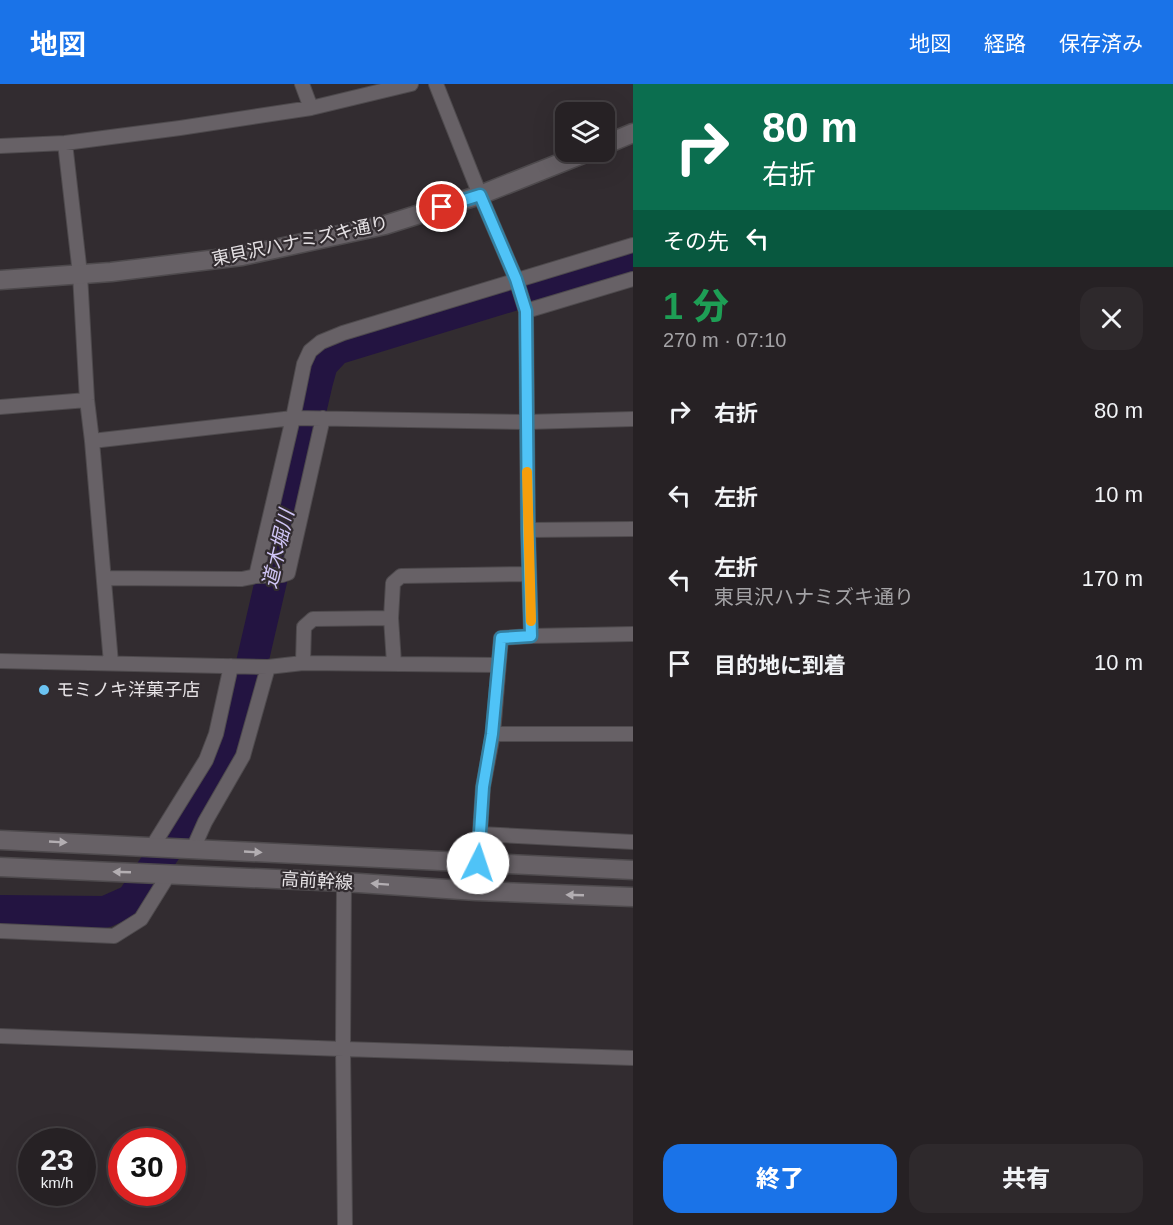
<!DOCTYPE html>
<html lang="ja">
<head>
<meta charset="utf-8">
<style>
  body { margin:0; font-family:Helvetica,"Noto Sans JP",sans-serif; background:#2e292c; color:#f1f3f6; height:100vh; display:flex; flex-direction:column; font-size:22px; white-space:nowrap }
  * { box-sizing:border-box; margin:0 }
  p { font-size:20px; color:#a4a3a6 }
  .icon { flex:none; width:33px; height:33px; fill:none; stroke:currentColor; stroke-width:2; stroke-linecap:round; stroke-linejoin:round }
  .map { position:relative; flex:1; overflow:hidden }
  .drawer { display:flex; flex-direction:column; background:#262124; width:540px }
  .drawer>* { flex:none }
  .banner { background:#0b6e4f; color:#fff; overflow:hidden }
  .fabs { position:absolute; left:555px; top:18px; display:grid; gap:12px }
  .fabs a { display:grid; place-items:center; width:60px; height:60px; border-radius:12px; background:#262124; box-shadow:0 6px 24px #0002,0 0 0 2px #423e41; font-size:30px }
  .speed { position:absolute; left:18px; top:1044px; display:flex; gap:12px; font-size:30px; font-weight:700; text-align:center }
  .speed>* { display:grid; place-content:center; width:78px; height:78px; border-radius:50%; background:#262124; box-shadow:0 6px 24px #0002,0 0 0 2px #423e41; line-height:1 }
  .speed small { font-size:15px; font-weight:400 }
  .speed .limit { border:9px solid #d22; background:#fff; color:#111 }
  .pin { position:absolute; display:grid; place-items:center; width:51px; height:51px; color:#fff; margin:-26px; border:3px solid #fff; border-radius:50%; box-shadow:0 2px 6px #0007 }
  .me { position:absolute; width:66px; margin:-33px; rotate:4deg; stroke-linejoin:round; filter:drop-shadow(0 0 4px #0008) }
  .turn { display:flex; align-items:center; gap:21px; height:126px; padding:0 30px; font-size:27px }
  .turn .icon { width:78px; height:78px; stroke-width:2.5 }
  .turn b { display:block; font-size:42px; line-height:51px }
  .then { display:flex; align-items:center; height:57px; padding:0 30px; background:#0003; gap:12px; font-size:22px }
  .round { display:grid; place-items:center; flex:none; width:63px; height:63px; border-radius:18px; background:#2e292c }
  .headline { display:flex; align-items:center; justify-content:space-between; height:102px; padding:0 30px }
  h1 { font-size:36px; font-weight:800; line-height:45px; color:#1e9e55 }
  .primary-button { display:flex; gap:12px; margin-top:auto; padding:12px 30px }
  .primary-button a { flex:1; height:69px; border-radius:18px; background:#1a73e8; color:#fff; font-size:24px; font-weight:800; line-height:69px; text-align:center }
  .primary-button a+a { background:#2e292c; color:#f1f3f6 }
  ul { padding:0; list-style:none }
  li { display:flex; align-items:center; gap:18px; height:84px; padding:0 30px }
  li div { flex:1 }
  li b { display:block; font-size:22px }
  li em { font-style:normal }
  header { display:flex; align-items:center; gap:36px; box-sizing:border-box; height:84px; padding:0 30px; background:#1a73e8; color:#fff }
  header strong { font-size:28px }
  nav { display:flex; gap:33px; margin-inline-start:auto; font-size:21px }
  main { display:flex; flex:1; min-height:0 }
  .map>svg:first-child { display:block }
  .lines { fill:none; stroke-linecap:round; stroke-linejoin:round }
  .river { stroke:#231441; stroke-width:32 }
  .street-casing { stroke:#4e4a4d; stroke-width:16 }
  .secondary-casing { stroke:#4e4a4d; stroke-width:21 }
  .street { stroke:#676166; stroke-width:14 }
  .secondary { stroke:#676166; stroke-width:18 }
  .oneway { fill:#b3aeb2 }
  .route-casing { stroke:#337fa1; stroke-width:15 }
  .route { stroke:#4fc3f7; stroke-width:10 }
  .slow { stroke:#f59e0b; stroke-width:10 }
  .poi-dot { fill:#6bc3f2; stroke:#322c30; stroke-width:2 }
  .labels { text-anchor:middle; stroke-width:4.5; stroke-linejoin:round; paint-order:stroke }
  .street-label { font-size:18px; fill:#e5e1e4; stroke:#322c30 }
  .poi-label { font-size:18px; fill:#e5e1e4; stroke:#322c30; text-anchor:start }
  .water-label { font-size:20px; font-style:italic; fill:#d0c5f6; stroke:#322c30 }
</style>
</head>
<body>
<header>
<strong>地図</strong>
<nav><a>地図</a><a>経路</a><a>保存済み</a></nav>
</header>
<main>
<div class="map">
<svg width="633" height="1141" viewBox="0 0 633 1141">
  <rect width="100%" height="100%" fill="#322c30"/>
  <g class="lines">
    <path class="river" d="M0,827l105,1 27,-12 89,-133 16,-39 80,-346 5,-18 14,-15 206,-63 91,-27"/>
    <defs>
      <path id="street" d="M302,0l9,24
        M436,0l44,111 36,84 10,32 2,219 3,106
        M65,59l15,131 7,126 5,41 19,222
        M0,62l65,-3 115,-15 131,-20 100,-24
        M526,227l107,-32
        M0,323l87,-7
        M92,357l201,-23 234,4 106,-3
        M528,446l105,-1
        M256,492l26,-1 6,-2 35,-155
        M104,494l138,1 14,-3 37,-158 11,-54 6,-13 11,-9 22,-9 290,-88
        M0,577l268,6 35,-4 195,2
        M303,579l1,-36 9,-8 78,-1
        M394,579l-3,-45 2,-35 8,-7 128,-2
        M493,650h140
        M480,750l153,8
        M152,763l54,-87 10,-26 15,-68
        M193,765l12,-27 38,-66 25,-89
        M478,779l5,-76 10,-53 8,-96 30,-2 102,-2
        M344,798l-1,167 2,176
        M0,847l114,5 27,-17 28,-45
        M0,952l343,13 290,9"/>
      <path id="secondary" d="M604,61l29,-12
        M0,196l111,-8 131,-16 143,-31 95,-30 108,-43
        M0,756l633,30
        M0,783l344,15 132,9 157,6"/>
    </defs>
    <use href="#street" class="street-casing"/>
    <use href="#secondary" class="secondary-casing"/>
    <use href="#street" class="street"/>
    <use href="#secondary" class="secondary"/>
  </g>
  <defs><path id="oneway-solid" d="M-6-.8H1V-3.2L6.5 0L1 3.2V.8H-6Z" transform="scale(1.5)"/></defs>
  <g class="oneway">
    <use href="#oneway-solid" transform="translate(58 758) rotate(3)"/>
    <use href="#oneway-solid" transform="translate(253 768) rotate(3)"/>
    <use href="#oneway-solid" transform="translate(122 788) rotate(-178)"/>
    <use href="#oneway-solid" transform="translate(380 800) rotate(-176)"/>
    <use href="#oneway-solid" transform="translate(575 811) rotate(-178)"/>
  </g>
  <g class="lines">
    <defs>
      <path id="route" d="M442,123l38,-12 36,84 10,32 2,219 3,106 -30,2 -9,96 -9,53 -5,76"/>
    </defs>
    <use href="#route" class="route-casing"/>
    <use href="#route" class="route"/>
    <path class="slow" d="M527,388l4,149"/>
  </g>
  <circle class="poi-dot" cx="44" cy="606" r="6"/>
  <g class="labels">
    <g class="street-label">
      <text transform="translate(300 157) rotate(-12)" y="6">東貝沢ハナミズキ通り</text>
      <text transform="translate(317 797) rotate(3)" y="6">高前幹線</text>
    </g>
    <g class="poi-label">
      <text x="56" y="612">モミノキ洋菓子店</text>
    </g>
    <g class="water-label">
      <text transform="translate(278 465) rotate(-77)" y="7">道木堀川</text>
    </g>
  </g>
</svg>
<div class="fabs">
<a><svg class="icon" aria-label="layers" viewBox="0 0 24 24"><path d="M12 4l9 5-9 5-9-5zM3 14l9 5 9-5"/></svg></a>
</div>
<div class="speed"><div>23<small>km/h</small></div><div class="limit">30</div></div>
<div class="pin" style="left:442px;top:123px;background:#d93025"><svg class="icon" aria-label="arrive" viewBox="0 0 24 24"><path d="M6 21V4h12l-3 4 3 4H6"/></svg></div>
<svg class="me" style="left:478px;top:779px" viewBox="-20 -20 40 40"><circle r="19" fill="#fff"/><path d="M0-13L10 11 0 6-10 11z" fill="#4fc3f7"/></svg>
</div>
<section class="drawer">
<div class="banner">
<div class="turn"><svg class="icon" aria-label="right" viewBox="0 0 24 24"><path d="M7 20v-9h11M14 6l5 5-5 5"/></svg><div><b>80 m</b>右折</div></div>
<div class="then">その先<svg class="icon" aria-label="left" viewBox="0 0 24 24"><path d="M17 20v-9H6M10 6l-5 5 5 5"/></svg></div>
</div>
<div class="headline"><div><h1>1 分</h1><p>270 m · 07:10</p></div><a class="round"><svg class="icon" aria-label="close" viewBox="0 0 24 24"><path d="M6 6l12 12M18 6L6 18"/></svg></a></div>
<ul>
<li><svg class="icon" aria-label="right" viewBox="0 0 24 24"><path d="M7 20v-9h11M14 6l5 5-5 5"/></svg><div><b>右折</b></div><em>80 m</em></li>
<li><svg class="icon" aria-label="left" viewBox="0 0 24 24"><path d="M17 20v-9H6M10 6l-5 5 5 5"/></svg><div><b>左折</b></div><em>10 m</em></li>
<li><svg class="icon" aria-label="left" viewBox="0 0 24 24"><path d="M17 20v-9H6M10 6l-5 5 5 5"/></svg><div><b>左折</b><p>東貝沢ハナミズキ通り</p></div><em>170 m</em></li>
<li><svg class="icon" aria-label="arrive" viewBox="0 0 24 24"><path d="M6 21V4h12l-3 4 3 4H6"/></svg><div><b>目的地に到着</b></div><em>10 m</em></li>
</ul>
<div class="primary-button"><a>終了</a><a>共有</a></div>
</section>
</main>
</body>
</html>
